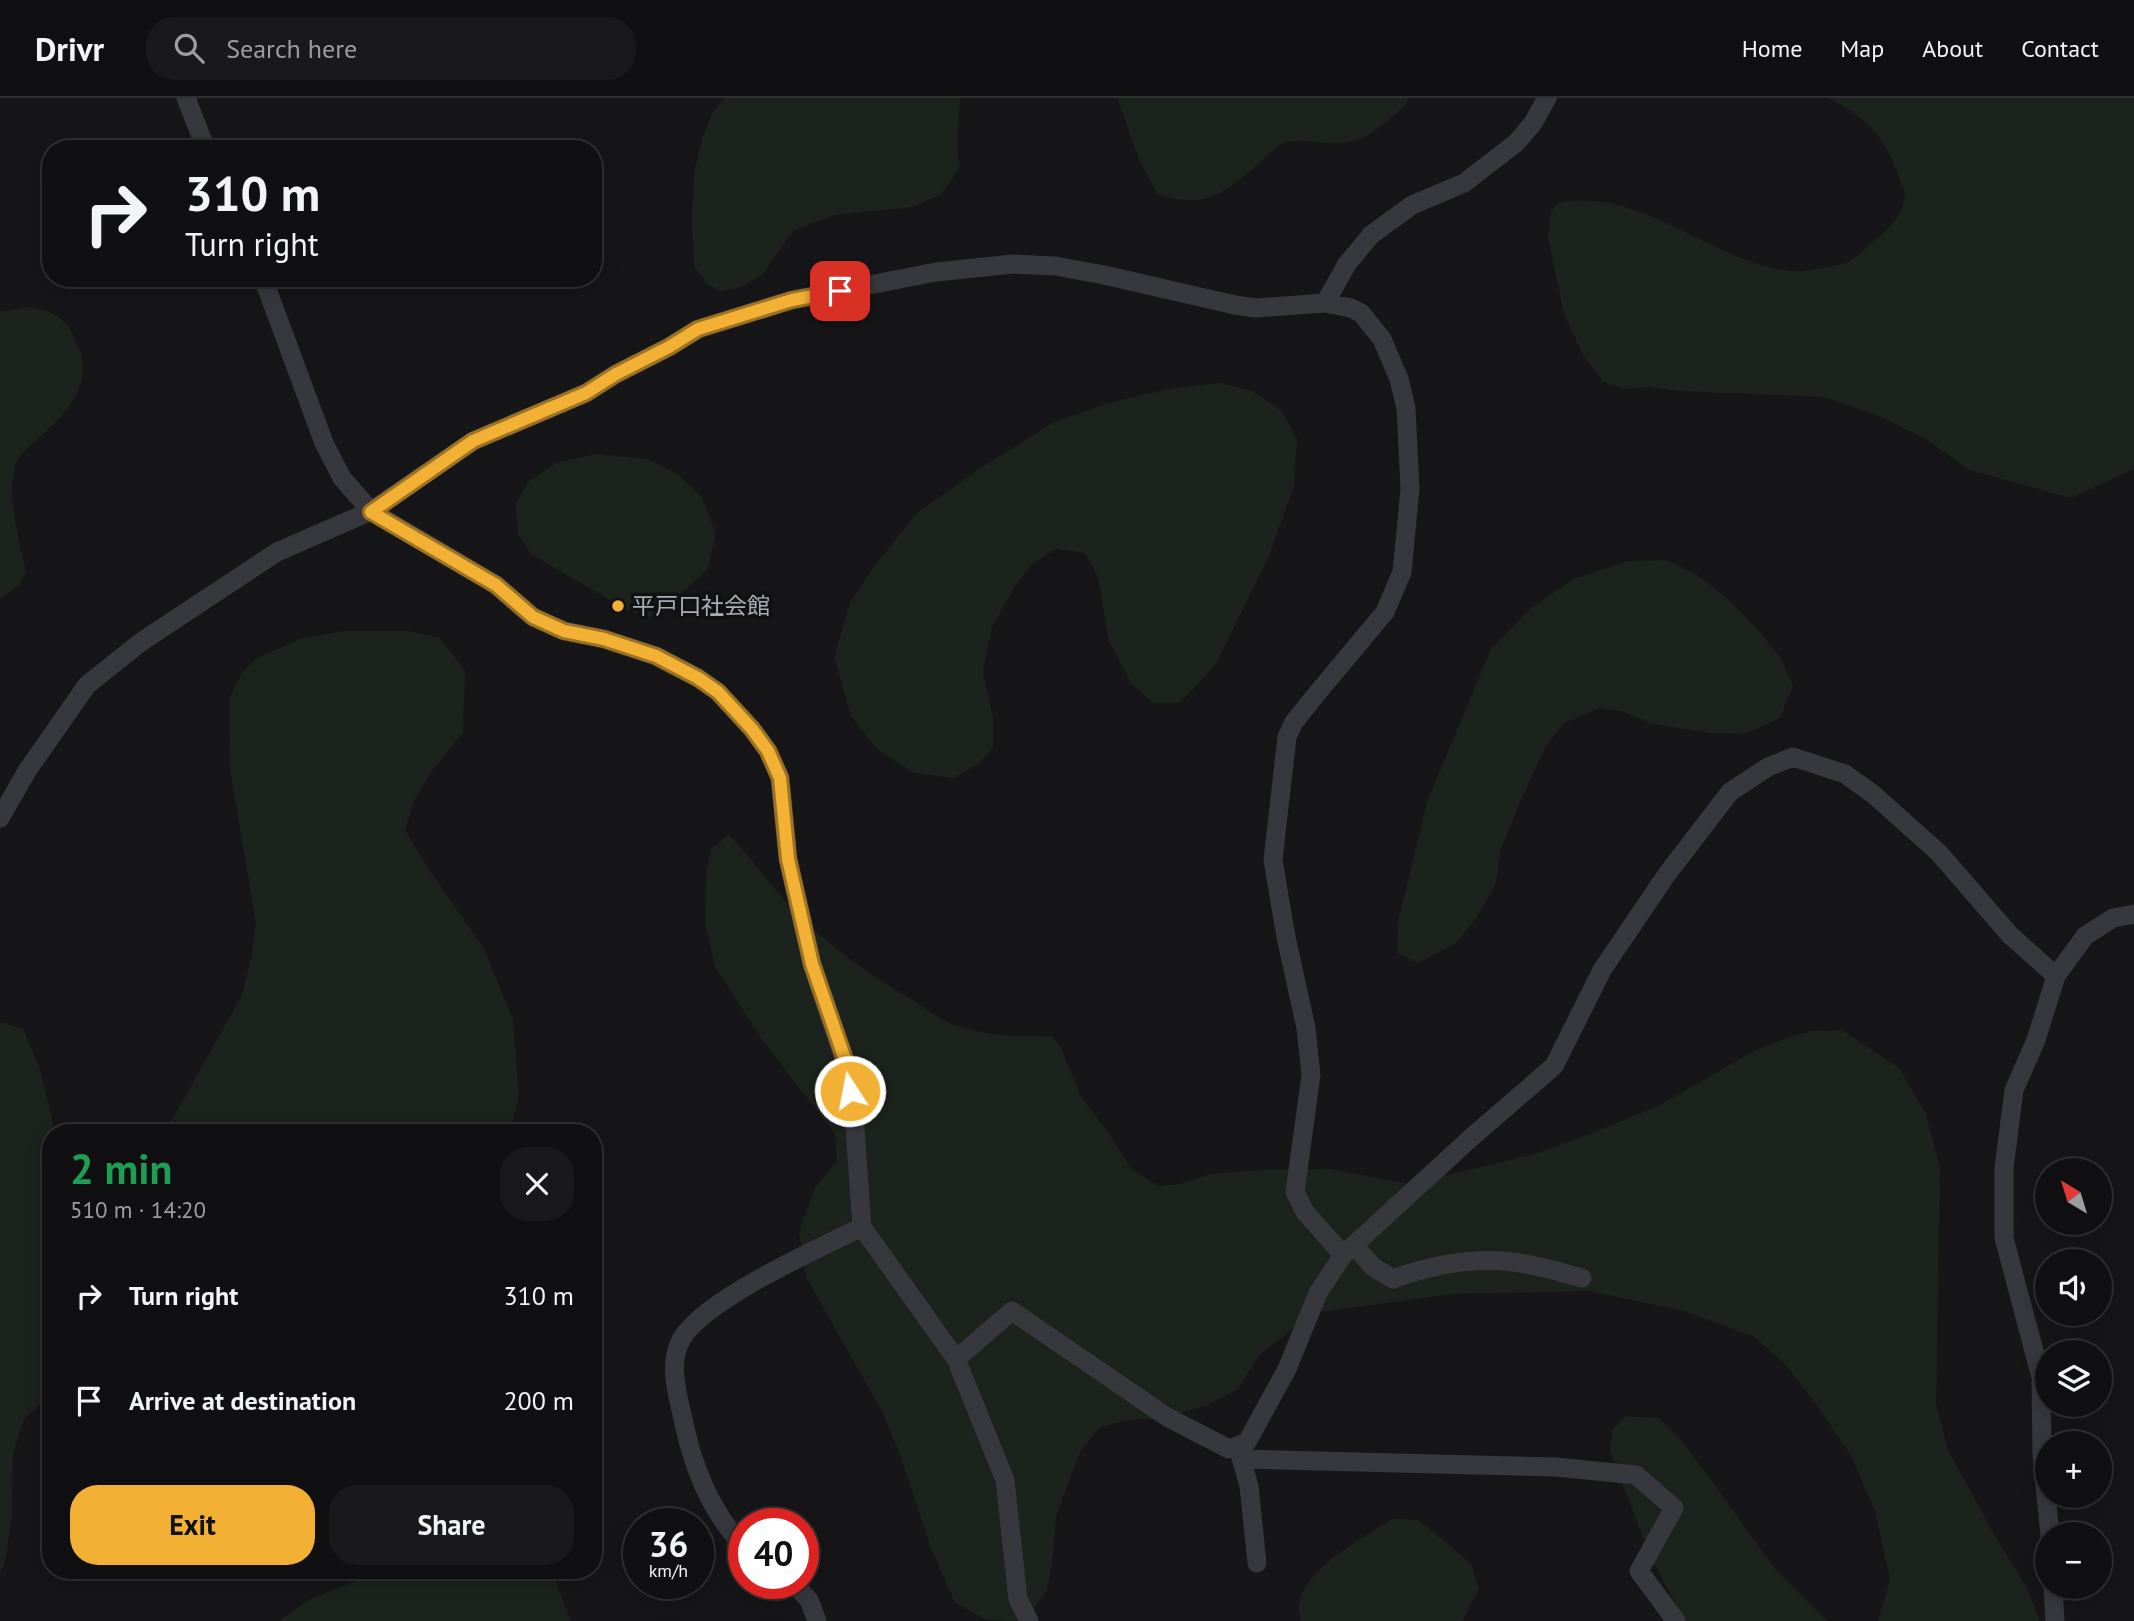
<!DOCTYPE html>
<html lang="en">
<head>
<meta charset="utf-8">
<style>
  body { margin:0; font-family:"PT Sans","Noto Sans JP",sans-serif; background:#19191b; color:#f1f3f6; height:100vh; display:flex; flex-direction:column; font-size:26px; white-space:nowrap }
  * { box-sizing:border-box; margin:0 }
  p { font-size:23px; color:#9c9d9f }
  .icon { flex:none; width:38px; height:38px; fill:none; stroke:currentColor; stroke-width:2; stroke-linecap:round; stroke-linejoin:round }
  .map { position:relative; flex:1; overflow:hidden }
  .side { position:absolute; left:42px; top:1026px; width:560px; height:455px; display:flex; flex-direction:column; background:#101012; border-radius:28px; box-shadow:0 4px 18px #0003,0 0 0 2px #303032 }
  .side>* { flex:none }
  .banner { position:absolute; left:42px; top:42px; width:560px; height:147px; border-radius:28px; box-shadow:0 4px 18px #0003,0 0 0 2px #303032; background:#101012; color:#f1f3f6; overflow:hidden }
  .needle { width:46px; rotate:322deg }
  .buttons { position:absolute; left:2035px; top:1060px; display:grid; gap:14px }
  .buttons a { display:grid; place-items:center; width:77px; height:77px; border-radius:50%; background:#101012; box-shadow:0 4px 18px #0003,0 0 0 2px #303032; font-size:35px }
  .speed { position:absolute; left:623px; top:1410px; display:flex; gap:14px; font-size:35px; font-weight:700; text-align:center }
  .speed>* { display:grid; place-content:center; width:91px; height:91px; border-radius:50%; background:#101012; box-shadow:0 4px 18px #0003,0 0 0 2px #303032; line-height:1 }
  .speed small { font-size:18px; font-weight:400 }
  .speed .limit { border:10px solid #d22; background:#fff; color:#111 }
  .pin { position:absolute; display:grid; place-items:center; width:60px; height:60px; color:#fff; margin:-30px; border-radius:14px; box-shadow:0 4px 10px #0006 }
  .me { position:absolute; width:77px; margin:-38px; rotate:349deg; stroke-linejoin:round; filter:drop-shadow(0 0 5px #0008) }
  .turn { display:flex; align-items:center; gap:24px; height:147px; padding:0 28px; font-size:32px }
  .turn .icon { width:91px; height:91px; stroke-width:2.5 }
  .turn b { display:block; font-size:49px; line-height:60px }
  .round { display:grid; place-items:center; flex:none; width:74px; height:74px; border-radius:28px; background:#19191b }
  .headline { display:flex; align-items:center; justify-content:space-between; height:119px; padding:0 28px }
  h1 { font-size:42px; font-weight:700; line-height:52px; color:#1e9e55 }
  .action { display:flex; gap:14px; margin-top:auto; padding:14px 28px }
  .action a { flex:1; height:80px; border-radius:28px; background:#f2b134; color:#111; font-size:28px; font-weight:700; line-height:80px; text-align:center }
  .action a+a { background:#19191b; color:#f1f3f6 }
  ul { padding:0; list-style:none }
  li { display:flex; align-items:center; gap:21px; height:105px; padding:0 28px }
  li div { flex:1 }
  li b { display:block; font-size:26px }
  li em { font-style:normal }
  header { display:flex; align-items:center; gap:42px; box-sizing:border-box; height:98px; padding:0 35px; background:#101012; border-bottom:2px solid #303032 }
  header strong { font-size:33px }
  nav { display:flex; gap:38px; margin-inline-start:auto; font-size:24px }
  .search { width:490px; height:63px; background:#19191b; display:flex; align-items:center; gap:18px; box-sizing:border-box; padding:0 24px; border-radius:28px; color:#9c9d9f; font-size:26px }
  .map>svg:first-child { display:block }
  .green { fill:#1c231d }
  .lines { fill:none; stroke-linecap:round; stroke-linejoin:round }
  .minor { stroke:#37383d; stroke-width:19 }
  .route-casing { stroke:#9d7322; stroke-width:18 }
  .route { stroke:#f2b134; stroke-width:12 }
  .poi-dot { fill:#f2b134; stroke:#111113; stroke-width:2.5 }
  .labels { text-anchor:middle; stroke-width:7; stroke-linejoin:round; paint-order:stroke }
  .poi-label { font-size:23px; fill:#a8adb8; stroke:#111113; text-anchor:start }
</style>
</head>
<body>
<header>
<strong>Drivr</strong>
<div class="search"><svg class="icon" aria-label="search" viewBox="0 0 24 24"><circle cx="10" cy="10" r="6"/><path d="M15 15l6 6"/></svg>Search here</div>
<nav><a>Home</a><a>Map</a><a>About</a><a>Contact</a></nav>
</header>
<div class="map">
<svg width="2134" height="1523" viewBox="0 0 2134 1523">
  <rect width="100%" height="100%" fill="#161618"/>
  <path class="green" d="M725,0h235l-3,54 3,15 -19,27 -28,13 -79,8 -41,16 -31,44 -23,13 -18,3 -14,-7 -13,-18 -2,-43 2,-51 9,-36 10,-24z
    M1117,0h292l-3,6c-27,24 -39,41 -79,39 -14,-1 -30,-4 -43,0 -8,2 -15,11 -21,17 -37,31 -55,51 -106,34l-18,-35z
    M1829,0h305v371l-63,29 -102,-28 -43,-31 -45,-22 -57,-20 -144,-6 -31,-4 -26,2 -20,-8 -20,-26 -19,-41 -16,-76 3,-26 7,-9c85,-17 151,59 232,68 15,2 37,-4 53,-7 10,-3 21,-15 30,-22 14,-11 31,-27 32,-47 0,-6 -5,-14 -7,-20 -14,-40 -32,-57 -69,-77z
    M28,209c24,3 40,12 48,35 3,6 7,14 7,20 3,34 -26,60 -49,80 -7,6 -17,15 -19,25 -9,33 5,73 11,106l-8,13 -18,13v-287z
    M1221,285l31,8 29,19 16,29 -3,47 -25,70 -53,108 -36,39h-27l-21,-19 -23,-42 -11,-65 -13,-24 -29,-4 -25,16 -16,21 -23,41 -9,45 10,46v29l-13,16 -27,15 -39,-5 -36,-23 -27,-34 -17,-59 16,-54 25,-38 42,-52 62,-44 77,-48 53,-18 59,-14z
    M595,356l53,5 28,14 26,24 14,36 -8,36 -54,49 -27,-8 -96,-56 -13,-20 -3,-30 13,-22 28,-19z
    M1667,462l30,15 33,26 30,31 22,28 11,26 -13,32 -36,16 -33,-1 -58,-9 -32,-13 -21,-3 -36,15 -18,23 -25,54 -20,48 -5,35 -19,34 -21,26 -38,20 -21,-10 1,-32 30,-122 63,-150 39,-40 43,-30 56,-18z
    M344,533h65l31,7 25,33 -2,61 -32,40 -17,29 -9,29 24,40 54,77 30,72 6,76 -9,37h-349l12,-14 68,-121 11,-43 4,-31 -26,-154 -1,-70 12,-25 16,-16 46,-20z
    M729,737c19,19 34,40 52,61 39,45 79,72 130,103 13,8 26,19 41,25 32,12 66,13 100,12l9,12 20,49 27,35 24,38 27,16 21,-2 30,-10 48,-4 73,-1 77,15 60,-14 70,-17 72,-27 52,-22 94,-54 25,-10 30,-9 31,-1 58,39 26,45 14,54 -4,236 12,46 45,82 34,56 13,33h-162l12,-42 -15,-68 -24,-55 -33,-49 -34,-44 -31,-27 -70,-25 -94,-20 -137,3 -139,19 -53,41 -23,36 -30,15 -41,13 -40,2 -27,8 -19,24 -24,64 -3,40 -6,33 -17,26 -7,6 -36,-1 -32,-17 -24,-55 -32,-96 -16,-39 -77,-136 -7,-45 16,-45 22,-26 -2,-27 -72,-93 -48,-74 -10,-43 1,-53 6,-23z
    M0,924l23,7 16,37 16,66h-4v263l-27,24 -11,34 -1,60 -6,44 -6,16z
    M1625,1318l34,2 21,21 29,38 66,92 52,52h-142l-34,-63 -41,-107 2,-21z
    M1391,1421l27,1 29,23 24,21 8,25 -17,32h-161c-1,-5 -3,-12 -2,-17 7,-38 63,-64 92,-85z
    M382,1472h173l1,12 15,39h-292l30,-21z"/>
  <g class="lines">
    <path class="minor" d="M186,0l20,51
      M263,180l61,165 18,35 29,33 125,74 37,32 31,14 40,8 52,17 42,22 20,14 34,37 16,22 12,27 8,81 24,105 35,104 7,45 8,114 94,132 49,121 13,119 11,22
      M1325,205l22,-39 24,-29 41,-30 52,-22 52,-40 17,-20 14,-25
      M0,720l27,-47 60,-86 54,-43 136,-90 94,-41 102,-70 113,-48 30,-19 53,-27 29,-18 94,-29 144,-28 77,-8 42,2 49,9 131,30 21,3 69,-5 26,5 10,5 21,26 17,40 7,29 4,81 -8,83 -17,40 -66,79 -25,31 -7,15 -14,123 13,77 20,91 5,47 -16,117 10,20 38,43
      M1354,1147l19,22 20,12c39,-14 78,-22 119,-17 23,2 47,10 70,16
      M956,1261l56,-48 155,106 62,32 18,-7 40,-73 31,-76 25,-38 130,-119 81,-70 48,-96 65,-96 63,-82 38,-25 25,-10 52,17 28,20 66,59 71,82 46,41
      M1238,1349l11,39 8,77
      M1243,1361l313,8 80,8 38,33 -35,63 37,50
      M2050,1437l-8,-80 -1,-78 -37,-139v-70l10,-78 22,-50 20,-64 29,-40 28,-18 21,-4
      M744,1449c-32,-34 -49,-74 -59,-119 -5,-26 -17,-57 -6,-84 16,-41 141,-96 183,-117
      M794,1486l15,16 8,21
      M2053,1489l2,34"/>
  </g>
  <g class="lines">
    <defs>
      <path id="route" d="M840,193l-48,9 -94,29 -29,18 -53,27 -30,19 -113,48 -102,71 125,73 37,32 31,14 40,8 52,17 42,22 20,14 34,37 16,22 12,27 8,81 24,105 36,104 2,23"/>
    </defs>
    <use href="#route" class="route-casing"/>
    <use href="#route" class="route"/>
  </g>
  <circle class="poi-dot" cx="618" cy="508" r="7"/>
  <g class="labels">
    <g class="poi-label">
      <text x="632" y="516">平戸口社会館</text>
    </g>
  </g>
</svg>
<div class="buttons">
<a><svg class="needle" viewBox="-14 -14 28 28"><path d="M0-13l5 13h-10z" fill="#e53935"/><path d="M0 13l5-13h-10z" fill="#9c9d9f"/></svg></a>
<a><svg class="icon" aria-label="sound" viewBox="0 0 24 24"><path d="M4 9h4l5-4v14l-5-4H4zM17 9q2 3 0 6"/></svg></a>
<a><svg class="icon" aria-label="layers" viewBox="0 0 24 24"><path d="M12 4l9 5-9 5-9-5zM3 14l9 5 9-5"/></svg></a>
<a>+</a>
<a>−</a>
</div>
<div class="speed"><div>36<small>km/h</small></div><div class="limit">40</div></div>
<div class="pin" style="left:840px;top:193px;background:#d93025"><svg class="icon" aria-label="arrive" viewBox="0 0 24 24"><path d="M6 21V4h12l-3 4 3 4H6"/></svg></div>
<svg class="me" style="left:850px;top:993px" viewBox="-20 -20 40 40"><circle r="17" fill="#f2b134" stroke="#fff" stroke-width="3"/><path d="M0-11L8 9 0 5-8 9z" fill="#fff"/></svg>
<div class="banner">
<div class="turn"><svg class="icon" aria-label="right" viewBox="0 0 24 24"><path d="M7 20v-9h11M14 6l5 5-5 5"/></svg><div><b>310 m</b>Turn right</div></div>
</div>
<section class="side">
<div class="headline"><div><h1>2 min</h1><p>510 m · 14:20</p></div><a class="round"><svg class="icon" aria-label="close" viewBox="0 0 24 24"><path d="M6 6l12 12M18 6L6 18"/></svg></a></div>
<ul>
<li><svg class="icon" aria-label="right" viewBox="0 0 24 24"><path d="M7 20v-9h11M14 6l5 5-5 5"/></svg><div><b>Turn right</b></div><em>310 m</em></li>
<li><svg class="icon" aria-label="arrive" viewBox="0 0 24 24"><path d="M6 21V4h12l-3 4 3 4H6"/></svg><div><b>Arrive at destination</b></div><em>200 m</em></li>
</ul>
<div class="action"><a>Exit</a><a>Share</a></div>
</section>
</div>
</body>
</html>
